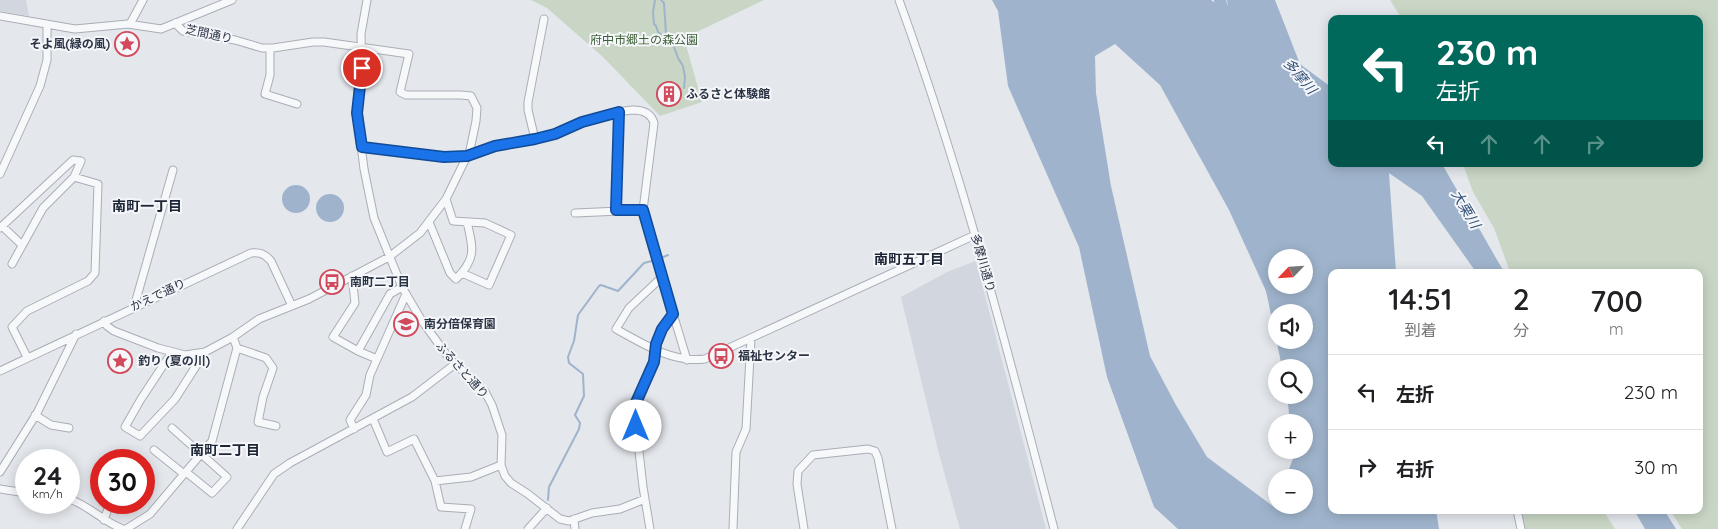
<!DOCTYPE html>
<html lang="ja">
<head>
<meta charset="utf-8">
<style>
  body { margin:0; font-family:Quicksand,"Noto Sans JP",sans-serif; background:#f2f2f2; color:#202124; height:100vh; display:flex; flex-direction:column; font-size:19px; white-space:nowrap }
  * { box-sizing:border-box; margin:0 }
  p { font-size:16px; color:#757577 }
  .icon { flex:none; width:28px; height:28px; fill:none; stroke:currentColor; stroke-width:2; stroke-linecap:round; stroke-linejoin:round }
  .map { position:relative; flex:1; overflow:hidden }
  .panel { position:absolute; left:1328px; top:269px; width:375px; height:245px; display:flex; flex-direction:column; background:#fff; border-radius:10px; box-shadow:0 2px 12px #0003 }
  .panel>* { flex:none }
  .banner { position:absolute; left:1328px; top:15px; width:375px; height:152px; border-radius:10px; box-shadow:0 2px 12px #0003; background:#00695c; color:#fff; overflow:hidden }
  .needle { width:32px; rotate:245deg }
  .controls { position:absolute; left:1268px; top:249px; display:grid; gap:10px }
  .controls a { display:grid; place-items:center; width:45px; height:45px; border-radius:50%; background:#fff; box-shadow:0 2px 12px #0003; font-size:25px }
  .speed { position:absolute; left:15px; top:449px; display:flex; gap:10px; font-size:25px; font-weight:700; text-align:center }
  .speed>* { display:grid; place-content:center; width:65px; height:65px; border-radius:50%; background:#fff; box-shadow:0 2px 12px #0003; line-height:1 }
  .speed small { font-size:12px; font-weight:400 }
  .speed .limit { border:8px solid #d22; background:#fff; color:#111 }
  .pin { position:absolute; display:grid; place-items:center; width:42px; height:42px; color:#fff; margin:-21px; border:2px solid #fff; border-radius:50%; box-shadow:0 1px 5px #0007 }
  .me { position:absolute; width:55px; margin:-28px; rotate:0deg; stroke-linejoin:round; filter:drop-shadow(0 0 4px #0008) }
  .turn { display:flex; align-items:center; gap:18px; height:105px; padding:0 25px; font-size:22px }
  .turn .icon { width:65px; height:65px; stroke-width:2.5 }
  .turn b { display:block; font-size:35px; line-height:42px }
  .lanes { display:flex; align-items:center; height:48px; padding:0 25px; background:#0003; justify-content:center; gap:25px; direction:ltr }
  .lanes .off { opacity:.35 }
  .eta { display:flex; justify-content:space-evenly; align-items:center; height:85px; text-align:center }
  .eta b { font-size:30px; font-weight:600; line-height:35px }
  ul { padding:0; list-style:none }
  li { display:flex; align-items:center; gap:15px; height:75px; padding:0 25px; border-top:1px solid #e0e0e0 }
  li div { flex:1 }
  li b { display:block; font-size:19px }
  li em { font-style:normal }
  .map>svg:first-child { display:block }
  .built { fill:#d2d6de }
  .green { fill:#c9d6c5 }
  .water { fill:#9fb4cc; fill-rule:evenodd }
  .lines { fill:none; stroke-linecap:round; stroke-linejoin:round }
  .stream { stroke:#9fb4cc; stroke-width:2 }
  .river { stroke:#9fb4cc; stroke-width:12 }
  .minor-casing { stroke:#a9aeb7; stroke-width:9 }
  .minor { stroke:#f7f8fa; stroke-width:7 }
  .route-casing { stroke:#114b97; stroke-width:12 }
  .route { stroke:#1a73e8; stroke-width:9 }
  .labels { text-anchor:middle; stroke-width:4; stroke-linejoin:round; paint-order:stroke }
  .street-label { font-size:12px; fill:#2b3445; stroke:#f4f6f9 }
  .park-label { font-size:12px; fill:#3f6138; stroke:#f4f6f9 }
  .poi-label { font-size:12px; font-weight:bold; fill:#2b3445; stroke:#f4f6f9; text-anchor:start }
  .water-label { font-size:14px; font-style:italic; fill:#34527a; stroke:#f4f6f9 }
  .neighbourhood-label { font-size:14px; font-weight:bold; fill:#1d2536; stroke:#f4f6f9 }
</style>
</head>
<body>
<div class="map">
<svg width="1718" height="529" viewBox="0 0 1718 529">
  <rect width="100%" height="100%" fill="#e4e7ec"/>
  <path class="built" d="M0,0h26l3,16 -29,-5z
    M976,261l70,268h-86l-21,-75 -38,-157 46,-25z"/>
  <path class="green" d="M531,0h233l-80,38 18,64 -42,14 -57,-59 -56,-49z
    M1390,0h328v529h-36l-12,-19h29v-238h-189l-16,-44 -21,-36 -10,-28h236v-145h-297z
    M1520,510h83l12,19h-91z"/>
  <path class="water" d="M992,0h219l18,13 -2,-13h48l25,64 31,23v77h111l62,108h-28l-54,-76 -33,-23 7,99h-65v238h105l3,19h-261l-24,-22 -47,-130 -28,-130 -71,-161 -10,-75zM1115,44l45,41 69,125 37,81 16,76 22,1v27h-17l3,27h14v28h-11l1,6 -8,21 18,1v27h-28v-2l-2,4 -67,-50 -31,-52 -26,-49 -39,-170 -15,-93 -1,-37zM1276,258h28v27h-28zM1276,312h28v28h-28z
    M282 199a14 14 0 1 1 28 0a14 14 0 1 1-28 0Z
    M316 208a14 14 0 1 1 28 0a14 14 0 1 1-28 0Z
    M1634,510h30l12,19h-31z"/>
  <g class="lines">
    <path class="stream" d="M655,0l-2,12 1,12 2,2 2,6 16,15 4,11 5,8 2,11 -1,11
      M661,0l3,3 2,31 -1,4
      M661,258l7,-3
      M548,500l1,-13 30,-58 1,-6 -5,-8 9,-19 -1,-22 -14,-11 -1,-6 6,-16 4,-26 21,-29 2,-1 17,6 26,-28 8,-2"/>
    <path class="river" d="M1220,0l2,8 11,13"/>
    <defs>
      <path id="minor" d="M367,0l-6,34 1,44 -5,35 7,56 10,49 28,69 20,34 27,37 36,34 7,13 10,30 -1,30 4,11 6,7 17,11 32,25 9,2 23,-8 28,-4 25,-10
        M899,0c63,173 109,351 155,529
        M0,16l75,13 53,-5 33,5 71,-29
        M130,24l13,-24
        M270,48v27l-5,19 32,10
        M535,139l-7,-29v-8l16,-83
        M362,147l82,10c24,0 35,-7 56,-12 19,-4 38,-5 56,-12 25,-9 50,-21 77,-23 10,0 18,3 21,13l-11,87 12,44 32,106
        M0,174l40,-88 7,-26v-35
        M446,199l7,22 32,2 26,12 -22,50 -27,-12
        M617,210l2,-98
        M575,213l68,-3
        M429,222l21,51 6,6c21,-21 17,-31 11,-57
        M2,226l20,19
        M0,228l73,-68 8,1 -7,16 -31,31 -31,56
        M352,276l3,27 -22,34 25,14 19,8
        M662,277l-33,31 -13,21c27,15 57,34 89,30l270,-124
        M134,307l39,-137
        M104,321l3,5 7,5 44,17 27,7 20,-3 28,-15 26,-18 50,-20 80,-42 31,-24 26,-34 24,-49 6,-29 1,-13 -6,-12 -10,-1h-55l-6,-3 9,-38 -85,-12h-11l-40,6h-11l-27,-8 -52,-9 -8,-8
        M237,348l29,10 7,10 -10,29 -5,25 18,4
        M358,351l32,-57 12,-7
        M172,352l-31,47 -16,28 15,9 35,-37 30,-47
        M27,357l-15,-30 15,-16 61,-30 7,-8 3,-89 -24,-7
        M0,371l251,-118c9,-1 14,1 20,8l21,45
        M35,415l16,10 18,3
        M373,419l14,33 27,-13 21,42 6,26 30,2 -6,20
        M172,428l55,49 -15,16 -26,-21
        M354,429l-4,-9 16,-25 4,-20 36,-81
        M154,450l30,24
        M0,472l37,-59 39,-79
        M435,481l36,-4 30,-12
        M0,489l26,4
        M69,499c20,6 34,23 54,30
        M1517,510l4,19
        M574,519l1,10
        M104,520l5,-14 4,-4
        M126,529l24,-15 62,-73 25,-93 -4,-11
        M237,529l37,-55 16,-11 122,-66 43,-33
        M528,529l19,-21
        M650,529l-7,-42 -9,-80 20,-45 2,-18 6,-15 11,-16
        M733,529l3,-77 10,-23 5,-90
        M804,529l-7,-45 1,-13 15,-16 55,-6 7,2 3,7 14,71"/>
    </defs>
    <use href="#minor" class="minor-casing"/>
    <use href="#minor" class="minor"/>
  </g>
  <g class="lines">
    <defs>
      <path id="route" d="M362,68l-5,45 5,34 82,10 23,-1 28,-10 40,-7 20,-5 27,-12 37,-10 -3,98h27l30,104 -11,15 -6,15 -2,18 -20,45 2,19"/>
    </defs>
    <use href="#route" class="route-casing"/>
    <use href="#route" class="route"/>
  </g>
  <defs>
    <symbol id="sight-ring" viewBox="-11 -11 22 22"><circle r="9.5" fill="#f4f6f9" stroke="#d1495b" stroke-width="1.5"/><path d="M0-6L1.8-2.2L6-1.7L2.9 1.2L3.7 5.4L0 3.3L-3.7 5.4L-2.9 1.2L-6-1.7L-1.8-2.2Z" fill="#d1495b"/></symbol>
    <symbol id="building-ring" viewBox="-11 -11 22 22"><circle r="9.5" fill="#f4f6f9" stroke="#d1495b" stroke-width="1.5"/><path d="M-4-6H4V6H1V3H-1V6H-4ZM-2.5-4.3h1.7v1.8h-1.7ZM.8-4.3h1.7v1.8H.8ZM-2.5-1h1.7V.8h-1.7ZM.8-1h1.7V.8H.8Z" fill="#d1495b"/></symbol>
    <symbol id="bus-ring" viewBox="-11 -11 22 22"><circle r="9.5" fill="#f4f6f9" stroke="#d1495b" stroke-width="1.5"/><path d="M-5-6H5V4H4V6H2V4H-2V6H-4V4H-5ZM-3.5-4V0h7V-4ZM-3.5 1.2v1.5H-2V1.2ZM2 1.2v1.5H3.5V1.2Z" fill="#d1495b"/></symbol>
    <symbol id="school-ring" viewBox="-11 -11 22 22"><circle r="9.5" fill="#f4f6f9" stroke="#d1495b" stroke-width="1.5"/><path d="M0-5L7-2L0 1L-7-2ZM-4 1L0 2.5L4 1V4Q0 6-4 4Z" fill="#d1495b"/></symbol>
  </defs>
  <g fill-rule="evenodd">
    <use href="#sight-ring" x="113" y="30" width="28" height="28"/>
    <use href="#building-ring" x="655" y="80" width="28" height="28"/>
    <use href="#bus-ring" x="318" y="268" width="28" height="28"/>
    <use href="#school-ring" x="392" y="310" width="28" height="28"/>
    <use href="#bus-ring" x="707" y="342" width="28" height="28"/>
    <use href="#sight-ring" x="106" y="347" width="28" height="28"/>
  </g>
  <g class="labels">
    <g class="street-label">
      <text transform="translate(209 34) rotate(12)" y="4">芝間通り</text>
      <text transform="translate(983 263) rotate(74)" y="4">多摩川通り</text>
      <text transform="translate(158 295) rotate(-25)" y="4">かえで通り</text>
      <text transform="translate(462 370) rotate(48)" y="4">ふるさと通り</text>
    </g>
    <g class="park-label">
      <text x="644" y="44">府中市郷土の森公園</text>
    </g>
    <g class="poi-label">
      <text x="110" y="48" text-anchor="end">そよ風(緑の風)</text>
      <text x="686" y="98">ふるさと体験館</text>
      <text x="350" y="286">南町二丁目</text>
      <text x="424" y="328">南分倍保育園</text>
      <text x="738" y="360">福祉センター</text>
      <text x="138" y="365">釣り (夏の川)</text>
    </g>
    <g class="water-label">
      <text transform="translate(1300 76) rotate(49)" y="5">多摩川</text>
      <text transform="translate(1466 209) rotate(59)" y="5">大栗川</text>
    </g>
    <g class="neighbourhood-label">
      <text x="147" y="211">南町一丁目</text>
      <text x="909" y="264">南町五丁目</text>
      <text x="225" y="455">南町二丁目</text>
    </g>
  </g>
</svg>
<div class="controls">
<a><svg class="needle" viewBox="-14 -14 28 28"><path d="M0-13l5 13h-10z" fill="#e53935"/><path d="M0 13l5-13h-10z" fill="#757577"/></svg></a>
<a><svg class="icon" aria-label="sound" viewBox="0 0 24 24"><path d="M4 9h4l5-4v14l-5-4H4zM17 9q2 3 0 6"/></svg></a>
<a><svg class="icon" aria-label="search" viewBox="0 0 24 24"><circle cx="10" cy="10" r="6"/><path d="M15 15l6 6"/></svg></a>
<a>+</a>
<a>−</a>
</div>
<div class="speed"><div>24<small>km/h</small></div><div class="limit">30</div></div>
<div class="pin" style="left:362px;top:68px;background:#d93025"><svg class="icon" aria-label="arrive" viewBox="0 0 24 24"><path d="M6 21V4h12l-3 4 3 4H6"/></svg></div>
<svg class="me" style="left:636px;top:426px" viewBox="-20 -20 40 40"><circle r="19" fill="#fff"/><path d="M0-13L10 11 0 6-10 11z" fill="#1a73e8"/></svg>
<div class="banner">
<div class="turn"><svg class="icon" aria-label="left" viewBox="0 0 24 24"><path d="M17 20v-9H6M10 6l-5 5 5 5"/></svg><div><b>230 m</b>左折</div></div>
<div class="lanes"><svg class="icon" aria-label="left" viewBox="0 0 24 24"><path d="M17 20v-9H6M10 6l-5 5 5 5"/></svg><svg class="icon off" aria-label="ahead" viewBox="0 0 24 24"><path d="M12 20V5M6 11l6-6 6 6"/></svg><svg class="icon off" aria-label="ahead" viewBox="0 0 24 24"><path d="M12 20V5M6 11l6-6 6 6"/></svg><svg class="icon off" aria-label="right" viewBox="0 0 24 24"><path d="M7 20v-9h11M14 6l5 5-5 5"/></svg></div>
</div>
<section class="panel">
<div class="eta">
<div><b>14:51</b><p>到着</p></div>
<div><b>2</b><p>分</p></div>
<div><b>700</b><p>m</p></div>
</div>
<ul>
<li><svg class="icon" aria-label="left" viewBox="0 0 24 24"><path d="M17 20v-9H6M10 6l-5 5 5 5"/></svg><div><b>左折</b></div><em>230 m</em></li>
<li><svg class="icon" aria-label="right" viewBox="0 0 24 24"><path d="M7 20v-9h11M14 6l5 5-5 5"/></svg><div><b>右折</b></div><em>30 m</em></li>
</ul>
</section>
</div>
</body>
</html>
